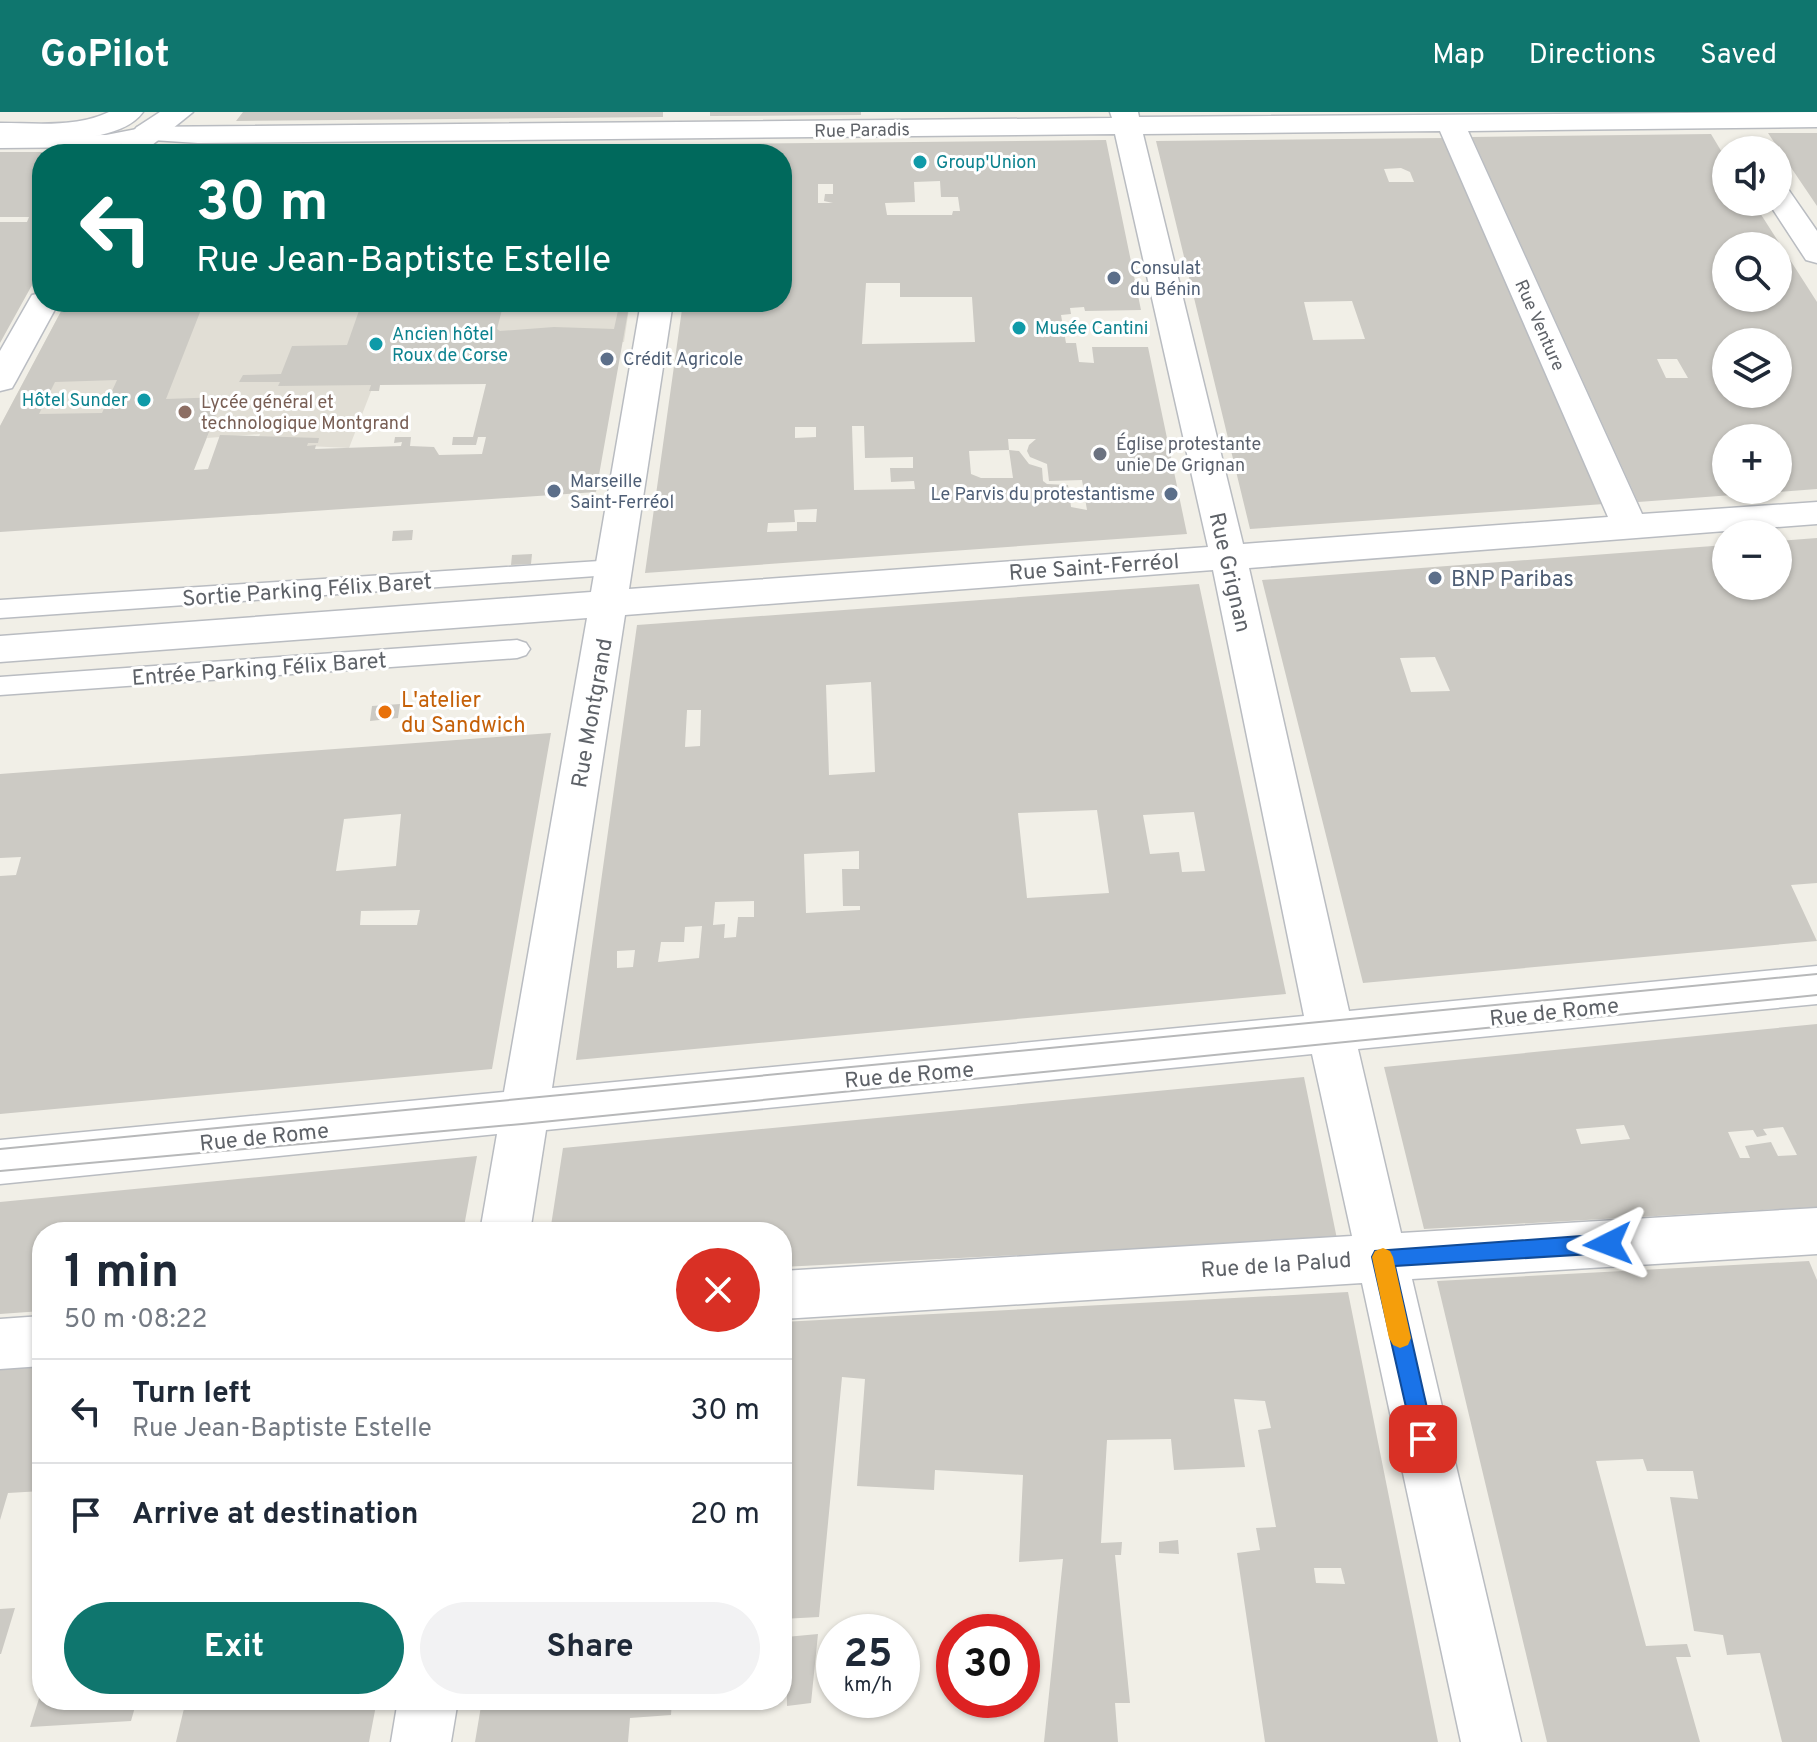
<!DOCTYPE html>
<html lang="en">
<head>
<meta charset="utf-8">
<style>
  body { margin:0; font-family:Overpass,sans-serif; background:#f2f2f3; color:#1f2937; height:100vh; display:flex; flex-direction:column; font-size:30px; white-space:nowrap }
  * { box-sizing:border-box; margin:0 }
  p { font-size:26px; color:#747a83 }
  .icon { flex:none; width:44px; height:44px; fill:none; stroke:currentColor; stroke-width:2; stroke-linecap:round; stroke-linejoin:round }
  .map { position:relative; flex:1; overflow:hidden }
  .panel { position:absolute; left:32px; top:1110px; width:760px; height:488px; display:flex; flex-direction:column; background:#fff; border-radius:32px; box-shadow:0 2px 6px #0004 }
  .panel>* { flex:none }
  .guide { position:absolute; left:32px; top:32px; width:760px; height:168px; border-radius:32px; box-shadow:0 2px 6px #0004; background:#00695c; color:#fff; overflow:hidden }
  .buttons { position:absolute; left:1712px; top:24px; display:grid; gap:16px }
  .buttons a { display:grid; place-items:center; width:80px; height:80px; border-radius:50%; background:#fff; box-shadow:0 2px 6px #0004; font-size:40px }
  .speed { position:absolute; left:816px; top:1502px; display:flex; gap:16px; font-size:40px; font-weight:700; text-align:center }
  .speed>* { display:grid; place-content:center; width:104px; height:104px; border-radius:50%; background:#fff; box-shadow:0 2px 6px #0004; line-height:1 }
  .speed small { font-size:20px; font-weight:400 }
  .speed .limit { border:12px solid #d22; background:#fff; color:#111 }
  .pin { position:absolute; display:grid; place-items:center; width:68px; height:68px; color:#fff; margin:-34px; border-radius:16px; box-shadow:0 4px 12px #0006 }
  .me { position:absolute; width:88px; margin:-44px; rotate:267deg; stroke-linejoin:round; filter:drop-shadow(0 0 6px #0008) }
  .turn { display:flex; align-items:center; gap:28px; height:168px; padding:0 32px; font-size:36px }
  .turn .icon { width:104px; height:104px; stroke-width:2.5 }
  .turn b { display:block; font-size:56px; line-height:68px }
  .round { display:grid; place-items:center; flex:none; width:84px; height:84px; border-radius:42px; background:#f2f2f3 }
  .head { display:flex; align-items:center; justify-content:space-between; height:136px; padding:0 32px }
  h1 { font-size:48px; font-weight:700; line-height:60px }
  .cta { display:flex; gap:16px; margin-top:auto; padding:16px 32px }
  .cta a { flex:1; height:92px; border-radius:48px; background:#0f766e; color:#fff; font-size:32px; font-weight:700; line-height:92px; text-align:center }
  .cta a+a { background:#f2f2f3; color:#1f2937 }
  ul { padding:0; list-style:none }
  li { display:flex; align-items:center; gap:24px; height:104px; padding:0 32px; border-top:2px solid #e0e1e3 }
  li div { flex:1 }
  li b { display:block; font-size:30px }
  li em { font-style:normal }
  header { display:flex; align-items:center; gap:48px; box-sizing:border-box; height:112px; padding:0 40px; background:#0f766e; color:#fff }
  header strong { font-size:38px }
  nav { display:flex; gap:44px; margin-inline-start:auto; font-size:28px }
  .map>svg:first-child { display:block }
  .education { fill:#e1ded5 }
  .building { fill:#cccac4; fill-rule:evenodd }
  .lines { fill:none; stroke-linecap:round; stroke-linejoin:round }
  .lane-casing { stroke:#b9bcc1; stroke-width:3 }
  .street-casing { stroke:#b9bcc1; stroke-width:3 }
  .secondary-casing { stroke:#babdc3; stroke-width:3 }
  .lane { fill:#fff; fill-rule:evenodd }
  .street { fill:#fff; fill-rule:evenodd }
  .secondary { fill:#fff; fill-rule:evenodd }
  .tram { stroke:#b7b8b9; stroke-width:2 }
  .route { fill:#1a73e8; stroke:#114b97; stroke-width:2 }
  .slow { fill:#f59e0b }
  .culture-dot { fill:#0f9aa8; stroke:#fff; stroke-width:3 }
  .service-dot { fill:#5c6f8a; stroke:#fff; stroke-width:3 }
  .education-dot { fill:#8d6e63; stroke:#fff; stroke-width:3 }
  .worship-dot { fill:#6b7280; stroke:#fff; stroke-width:3 }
  .food-dot { fill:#e8710a; stroke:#fff; stroke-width:3 }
  .labels { text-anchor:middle; stroke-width:6; stroke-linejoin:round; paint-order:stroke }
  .far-street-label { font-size:18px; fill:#5e6268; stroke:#fff }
  .far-culture-label { font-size:18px; fill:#0d838f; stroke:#fff; text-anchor:start }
  .far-service-label { font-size:18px; fill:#4e5e75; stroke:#fff; text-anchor:start }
  .far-education-label { font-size:18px; fill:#785e54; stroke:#fff; text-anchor:start }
  .far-worship-label { font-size:18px; fill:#5b616d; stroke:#fff; text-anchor:start }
  .street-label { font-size:22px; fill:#5e6268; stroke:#fff }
  .service-label { font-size:22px; fill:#4e5e75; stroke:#fff; text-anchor:start }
  .food-label { font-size:22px; fill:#c56008; stroke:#fff; text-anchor:start }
</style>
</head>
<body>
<header>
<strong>GoPilot</strong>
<nav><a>Map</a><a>Directions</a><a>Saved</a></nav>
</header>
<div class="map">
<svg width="1817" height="1630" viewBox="0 0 1817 1630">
  <rect width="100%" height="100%" fill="#f1efe7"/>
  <path class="education" d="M66,190h564l-6,40 -235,3 -40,103 -42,-2 -21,67 -56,3 30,-82 -53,4 5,-15 -212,3z"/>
  <path class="building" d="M243,0h420v5l-427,4z
    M710,0h151v3l-151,1z
    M1768,21h49v73l-25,-37z
    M1711,22l15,25v43h27l64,100v187l-39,3v-54h-52v52l47,2 -135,10 -166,-365zM1726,134h52v52h-52zM1726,230h52v52h-52zM1657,247h20l11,19h-22z
    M1444,26l160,366 -354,25 -94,-388zM1401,56l9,4 4,10h-25l-5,-13zM1352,189l13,38 -52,1 -9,-38z
    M1106,28l35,170 -56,1 -1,-4 -14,1 1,6 -10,1 5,28h10l3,19 15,1 -2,-16h56l39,187 -542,39 38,-271h99v-148h-78l1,-10zM940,69l1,16h17l2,14h-7l-1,4h-65l-2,-12 30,-1 -1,-20zM818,72h15v10h-8l-1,7 9,2h-15zM866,171h34v14h72l3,45 -113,2zM852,314h12l1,32 48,-1v11h-23l1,14 23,-1 1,8 -61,1zM795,315h21v10l-21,1zM1008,327h28l-7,6 -2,6 3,6 17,7 2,17 33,-1 5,30 -16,-3 -3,-22 -21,-1 -4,-3 -1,-13 -13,-4 -10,-13 -10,-1zM1009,338l4,28h-32l-10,-4 -2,-23zM817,397l-1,13h-19v9l-30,1 1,-9 27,-1 -1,-12z
    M657,33l-2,9h-510l2,-3z
    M0,40h42v115l-42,76v-121h27l2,-5h-29z
    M66,190h138l-38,97 57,-2 -29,73 14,-1 12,-34 99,3 -1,5h-10l-1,3 9,-1 -1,4 86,-3 1,-4 -8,1 1,-6h16l-1,9 24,1 5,8 43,-1 4,-17h-8l-2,8h-24l1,-8h20l13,-53 -106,1 -1,6h-10l2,-6 -93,1 2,-4h-41l4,-7 38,-1 11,-28 55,-1 15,-43h142l-7,27 3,2 54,-4 60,2 5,-23h10l-33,186 -596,40v-106zM117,268l-15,33 -63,1 16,-32z
    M413,418l-1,10 -20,1 1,-10z
    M1817,426v345l-26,2 26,56 -454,42 -101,-403 464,-35v41h52v-45zM1435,545l15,34 -39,1 -11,-34z
    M532,442l-1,10 -20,1 1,-10z
    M1199,472l87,410 -710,66 61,-435zM871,570l4,90 -46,3 -3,-90zM687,598h14l-1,36 -15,1zM1097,698l12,83 -82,5 -9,-85zM1194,700l11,59 -23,1 -3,-20 -29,2 -7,-39zM859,739v18h-17l1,37h17v4l-54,3 -2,-59zM754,789v16h-16l-2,20 -12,1 1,-14 -12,1 2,-23zM702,814l-3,32 -41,4 3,-20h23l1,-15zM635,838l-2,17 -16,1v-17z
    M400,592l-2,14 -28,3 2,-15z
    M551,621l-59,336 -492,45v-238l16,-1 5,-18 -21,1v-84zM401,702l-5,52 -60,5 8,-52zM420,798l-3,15h-57l1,-14z
    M1817,912v183l-393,22 -40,-162zM1624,1013l6,14 -49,5 -5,-15zM1783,1015l14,28 -19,1 -7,-14 -26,4 5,12h-10l-12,-26 25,-2 4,7 10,-2 -4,-6z
    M1304,965l33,162 -555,28v-35h-232l13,-84z
    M477,1044l-14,76h-421v79l-42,3v-112z
    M1809,1149l8,19v462h-35l-22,-89 -33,2 -4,-20 -29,-4 -24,-134 28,2 -5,-28h-46l-4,-12 -47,2 50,185 41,-2 4,13h-15l24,85h-153l-110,-461z
    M1348,1180l90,450h-173l-28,-189 23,-3 -4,-22 20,-1 -18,-97 13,-2 -6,-27 -31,-2 11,68 -71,3 -3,-31 -64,1 -6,103 21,-1 -1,13h-6l15,148h-15l3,39h-74l19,-183 -44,3 4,-87 -88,-5 -1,20 -77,-4 8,-107 -23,-2 -23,240 -37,2v-297zM1314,1456h27l4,16 -29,-1z
    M42,1253v126l-34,2 -8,27v-152z
    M1178,1428l1,14 -20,-1v-11z
    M15,1496l-14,46h-1v-45z
    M818,1522l-7,69 -24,3 -1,-69z
    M42,1577v11h95l-6,21 -101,6z
    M186,1588h191l-8,42h-193z
    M482,1588h190l-1,15 -41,3 -2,24h-153z"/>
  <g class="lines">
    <defs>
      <path id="lane" d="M147,15l7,2 2,4 -2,4 -48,10 -106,1v-12l106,-1z
        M615,448l9,2 3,6 -3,6 -624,44v-18z
        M517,528l9,3 4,6 -4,6 -9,3 -517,37v-18z"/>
      <path id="street" d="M1110,0h28l1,5 678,-5v15l-349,4 174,383 175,-12v22l-568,44 100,443 468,-45v38l-459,45 43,184 416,-25v46l-405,25 109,463h-60l-99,-459 -580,36v-48l570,-35 -40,-182 -766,76 -16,102h-50l17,-98 -497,50v-44l504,-48 83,-474 -587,44v-26l591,-44 50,-290h32l-44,287 579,-42 -93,-413 -917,9 -61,-4 -4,-6 4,-6 975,-9zM1440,19l168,386 -365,27 -100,-410zM1213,458l91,446 -752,72 73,-473z
        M1778,74l10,3 29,42v32l-11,-3 -38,-58h10z
        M42,1204v50l-42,3v-50z
        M398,1588h60l-7,42h-60z"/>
      <path id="secondary" d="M109,0h34c-24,34 -107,28 -143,27v-16c36,0 76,5 109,-11z
        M160,0h33l-52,42h-30l26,-27z
        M42,181v9h17l-43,79 -4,7 -12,3v-40l32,-56z"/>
    </defs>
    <use href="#lane" class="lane-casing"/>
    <use href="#street" class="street-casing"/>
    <use href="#secondary" class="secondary-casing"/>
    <use href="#lane" class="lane"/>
    <use href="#street" class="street"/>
    <use href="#secondary" class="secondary"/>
    <path class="tram" d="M0,1037l1817,-175
      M0,1059l522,-47 1295,-129"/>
  </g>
  <path class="route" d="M1608,1122l7,3 3,7 -3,6 -7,3 -213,13 39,173 -3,8 -8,3 -8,-3 -43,-190 3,-6z"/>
  <path class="slow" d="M1383,1136l7,3 3,6 18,81 -3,7 -8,3 -7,-3 -4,-7 -17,-81 3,-6z"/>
  <g class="culture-dot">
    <circle cx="920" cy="50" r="8"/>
    <circle cx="1019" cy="216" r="8"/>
    <circle cx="376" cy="232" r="8"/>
    <circle cx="144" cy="288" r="8"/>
  </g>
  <g class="service-dot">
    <circle cx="1114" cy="166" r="8"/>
    <circle cx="607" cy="247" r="8"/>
    <circle cx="554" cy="379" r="8"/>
    <circle cx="1171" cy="382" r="8"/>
    <circle cx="1435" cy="466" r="8"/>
  </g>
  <circle class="education-dot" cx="185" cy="300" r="8"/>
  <circle class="worship-dot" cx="1100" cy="342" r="8"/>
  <circle class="food-dot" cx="385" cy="600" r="8"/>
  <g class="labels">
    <g class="far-street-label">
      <text transform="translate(862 18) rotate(-1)" y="6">Rue Paradis</text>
      <text transform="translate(1540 213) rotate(66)" y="6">Rue Venture</text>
    </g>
    <g class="far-culture-label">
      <text x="936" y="56">Group'Union</text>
      <text x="1035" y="222">Musée Cantini</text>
      <text x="392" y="228">Ancien hôtel<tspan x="392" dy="21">Roux de Corse</tspan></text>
      <text x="128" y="294" text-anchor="end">Hôtel Sunder</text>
    </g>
    <g class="far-service-label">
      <text x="1130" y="162">Consulat<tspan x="1130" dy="21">du Bénin</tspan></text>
      <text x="623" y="253">Crédit Agricole</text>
      <text x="570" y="375">Marseille<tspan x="570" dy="21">Saint-Ferréol</tspan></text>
      <text x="1155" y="388" text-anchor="end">Le Parvis du protestantisme</text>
    </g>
    <g class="far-education-label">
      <text x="201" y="296">Lycée général et<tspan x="201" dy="21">technologique Montgrand</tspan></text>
    </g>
    <g class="far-worship-label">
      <text x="1116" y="338">Église protestante<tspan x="1116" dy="21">unie De Grignan</tspan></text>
    </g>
    <g class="street-label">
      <text transform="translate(1094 454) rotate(-4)" y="8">Rue Saint-Ferréol</text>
      <text transform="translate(1231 460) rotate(77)" y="8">Rue Grignan</text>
      <text transform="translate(307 477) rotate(-4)" y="8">Sortie Parking Félix Baret</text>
      <text transform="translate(259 556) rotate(-4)" y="8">Entrée Parking Félix Baret</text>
      <text transform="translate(591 601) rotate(-80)" y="8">Rue Montgrand</text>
      <text transform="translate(1554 899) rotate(-6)" y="8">Rue de Rome</text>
      <text transform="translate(909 962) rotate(-5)" y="8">Rue de Rome</text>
      <text transform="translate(264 1024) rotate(-6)" y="8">Rue de Rome</text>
      <text transform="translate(1276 1152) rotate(-4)" y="8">Rue de la Palud</text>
    </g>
    <g class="service-label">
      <text x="1451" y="474">BNP Paribas</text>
    </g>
    <g class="food-label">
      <text x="401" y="595">L'atelier<tspan x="401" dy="25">du Sandwich</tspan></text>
    </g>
  </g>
</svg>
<div class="buttons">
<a><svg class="icon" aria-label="sound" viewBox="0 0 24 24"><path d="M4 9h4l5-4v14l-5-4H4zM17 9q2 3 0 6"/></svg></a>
<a><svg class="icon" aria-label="search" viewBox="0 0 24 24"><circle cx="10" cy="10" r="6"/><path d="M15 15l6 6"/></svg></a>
<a><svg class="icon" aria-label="layers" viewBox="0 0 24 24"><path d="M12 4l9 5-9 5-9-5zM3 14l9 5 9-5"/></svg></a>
<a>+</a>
<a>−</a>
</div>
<div class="speed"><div>25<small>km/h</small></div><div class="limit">30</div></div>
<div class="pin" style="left:1423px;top:1327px;background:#d93025"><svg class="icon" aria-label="arrive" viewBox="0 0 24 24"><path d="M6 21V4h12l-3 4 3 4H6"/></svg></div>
<svg class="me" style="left:1608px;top:1132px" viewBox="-20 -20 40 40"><path d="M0-17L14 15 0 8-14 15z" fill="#1a73e8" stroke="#fff" stroke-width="4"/></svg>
<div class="guide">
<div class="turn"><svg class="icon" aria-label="left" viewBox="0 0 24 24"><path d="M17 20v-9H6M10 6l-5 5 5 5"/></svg><div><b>30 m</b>Rue Jean-Baptiste Estelle</div></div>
</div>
<section class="panel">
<div class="head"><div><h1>1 min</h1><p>50 m · 08:22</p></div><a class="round" style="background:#d93025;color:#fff"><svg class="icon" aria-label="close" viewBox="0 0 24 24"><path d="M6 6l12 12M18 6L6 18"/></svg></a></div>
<ul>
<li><svg class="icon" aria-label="left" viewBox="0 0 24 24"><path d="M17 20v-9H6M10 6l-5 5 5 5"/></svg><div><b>Turn left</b><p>Rue Jean-Baptiste Estelle</p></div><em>30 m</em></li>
<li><svg class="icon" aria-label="arrive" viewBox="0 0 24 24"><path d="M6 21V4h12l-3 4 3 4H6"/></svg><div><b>Arrive at destination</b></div><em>20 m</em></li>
</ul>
<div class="cta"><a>Exit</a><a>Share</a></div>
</section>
</div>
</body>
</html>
